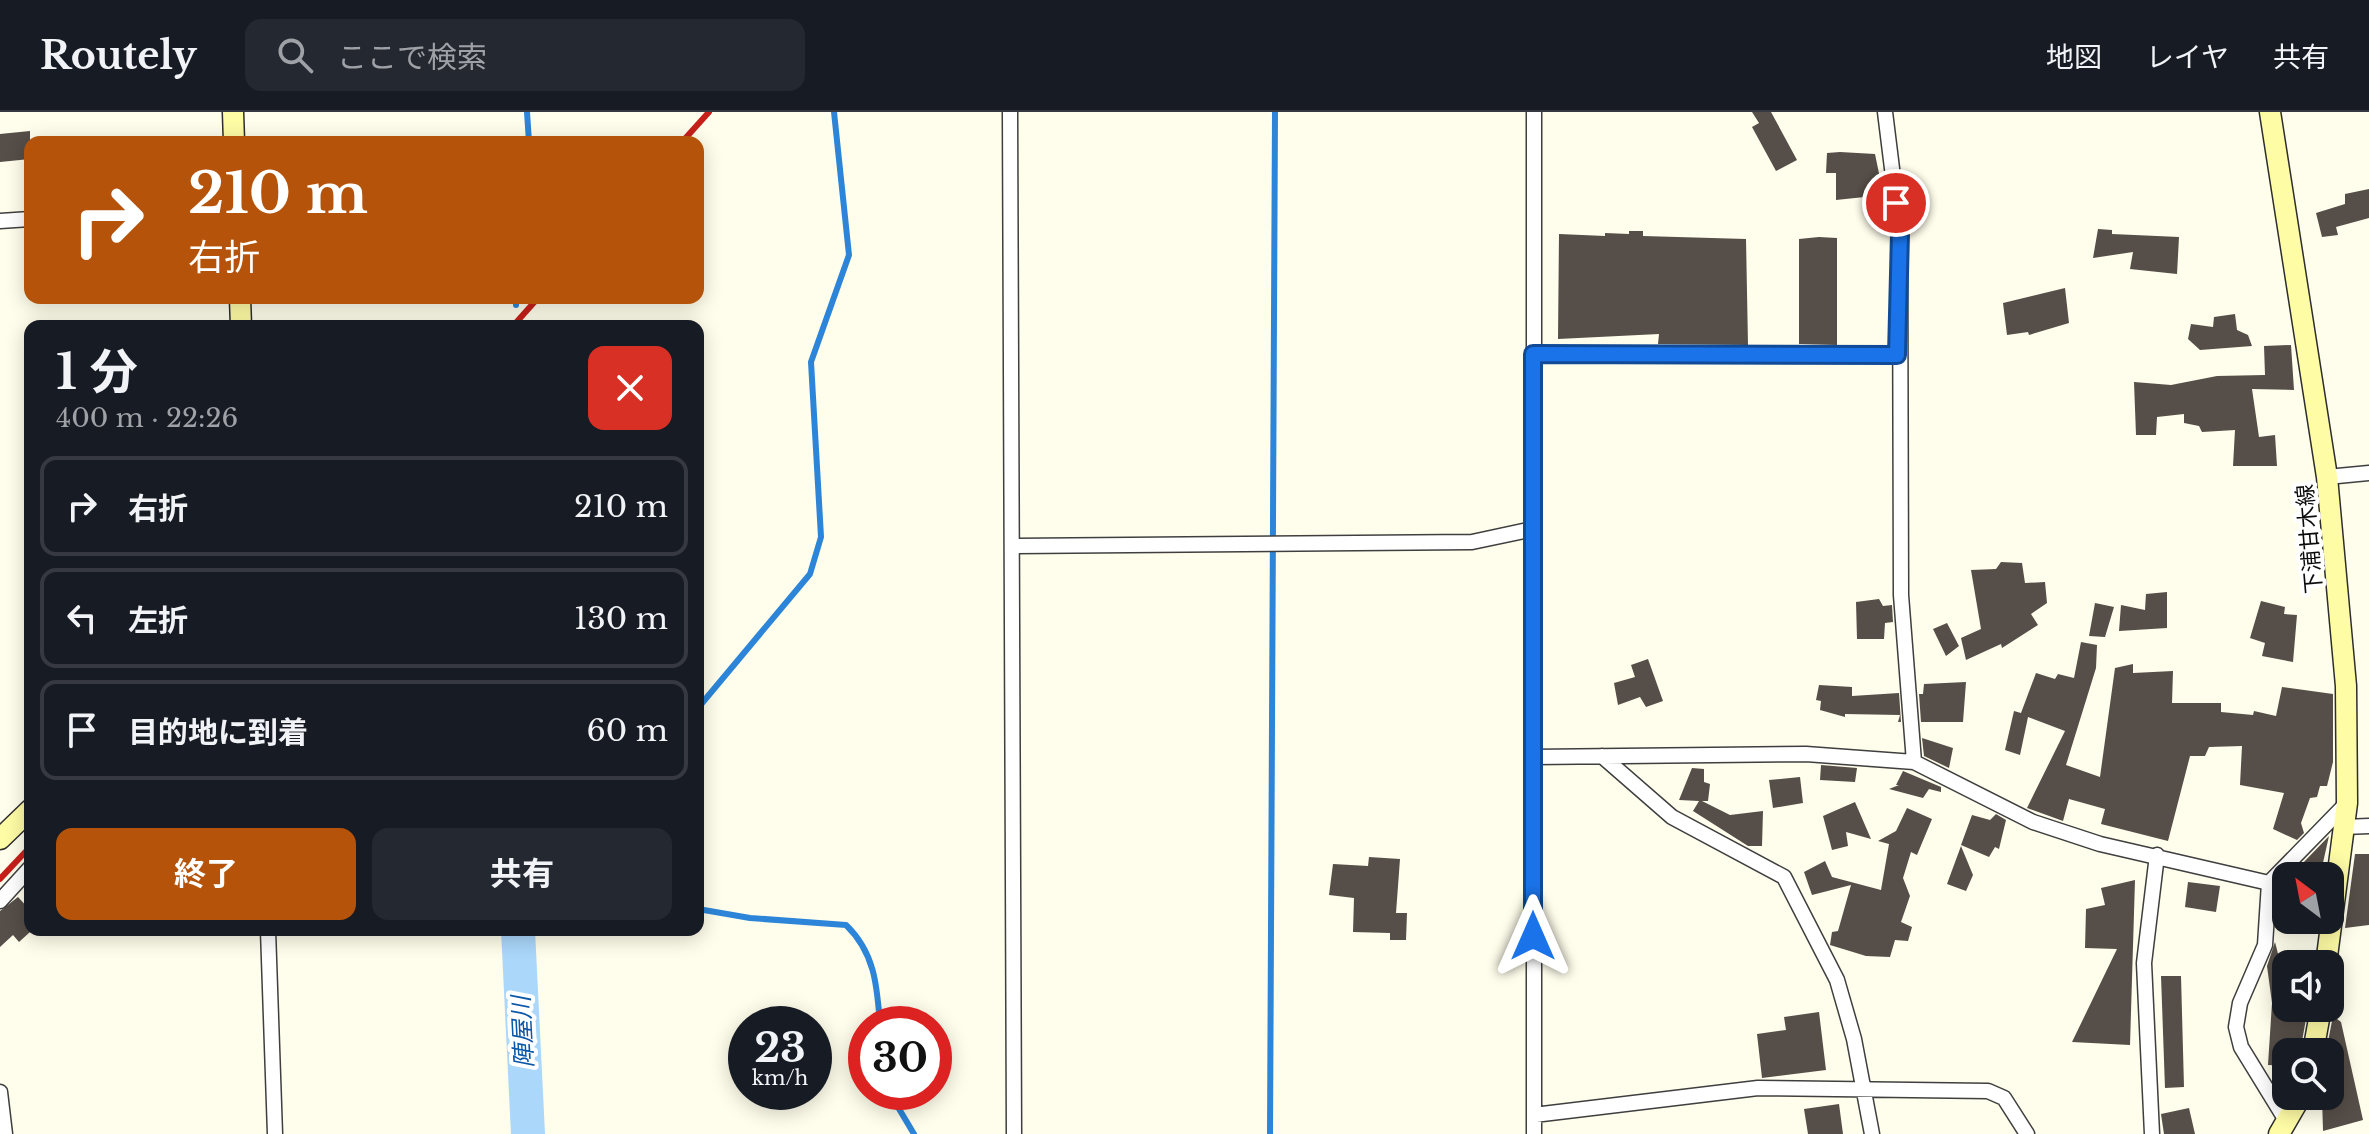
<!DOCTYPE html>
<html lang="ja">
<head>
<meta charset="utf-8">
<style>
  body { margin:0; font-family:"Libre Baskerville","Noto Sans JP",serif; background:#242831; color:#f1f3f6; height:100vh; display:flex; flex-direction:column; font-size:30px; white-space:nowrap }
  * { box-sizing:border-box; margin:0 }
  p { font-size:26px; color:#9ea1a6 }
  .icon { flex:none; width:44px; height:44px; fill:none; stroke:currentColor; stroke-width:2; stroke-linecap:round; stroke-linejoin:round }
  .map { position:relative; flex:1; overflow:hidden }
  .drawer { position:absolute; left:24px; top:208px; width:680px; height:616px; display:flex; flex-direction:column; background:#171b24; border-radius:16px; box-shadow:0 4px 20px #0003 }
  .drawer>* { flex:none }
  .banner { position:absolute; left:24px; top:24px; width:680px; height:168px; border-radius:16px; box-shadow:0 4px 20px #0003; background:#b45309; color:#fff; overflow:hidden }
  .needle { width:52px; rotate:328deg }
  .fabs { position:absolute; left:2272px; top:750px; display:grid; gap:16px }
  .fabs a { display:grid; place-items:center; width:72px; height:72px; border-radius:16px; background:#171b24; box-shadow:0 4px 20px #0003; font-size:40px }
  .speed { position:absolute; left:728px; top:894px; display:flex; gap:16px; font-size:40px; font-weight:700; text-align:center }
  .speed>* { display:grid; place-content:center; width:104px; height:104px; border-radius:50%; background:#171b24; box-shadow:0 4px 20px #0003; line-height:1 }
  .speed small { font-size:20px; font-weight:400 }
  .speed .limit { border:12px solid #d22; background:#fff; color:#111 }
  .pin { position:absolute; display:grid; place-items:center; width:68px; height:68px; color:#fff; margin:-34px; border:4px solid #fff; border-radius:50%; box-shadow:0 2px 8px #0007 }
  .me { position:absolute; width:88px; margin:-44px; rotate:0deg; stroke-linejoin:round; filter:drop-shadow(0 0 6px #0008) }
  .turn { display:flex; align-items:center; gap:28px; height:168px; padding:0 32px; font-size:36px }
  .turn .icon { width:104px; height:104px; stroke-width:2.5 }
  .turn b { display:block; font-size:56px; line-height:68px }
  .round { display:grid; place-items:center; flex:none; width:84px; height:84px; border-radius:16px; background:#242831 }
  .summary { display:flex; align-items:center; justify-content:space-between; height:136px; padding:0 32px }
  h1 { font-size:48px; font-weight:700; line-height:60px }
  .primary-button { display:flex; gap:16px; margin-top:auto; padding:16px 32px }
  .primary-button a { flex:1; height:92px; border-radius:16px; background:#b45309; color:#fff; font-size:32px; font-weight:700; line-height:92px; text-align:center }
  .primary-button a+a { background:#242831; color:#f1f3f6 }
  ul { padding:0; list-style:none }
  li { display:flex; align-items:center; gap:24px; height:100px; margin:0 16px 12px; padding:0 16px; border:4px solid #363941; border-radius:16px }
  li div { flex:1 }
  li b { display:block; font-size:30px }
  li em { font-style:normal }
  header { display:flex; align-items:center; gap:48px; box-sizing:border-box; height:112px; padding:0 40px; background:#171b24; border-bottom:2px solid #363941 }
  header strong { font-size:38px }
  nav { display:flex; gap:44px; margin-inline-start:auto; font-size:28px }
  .search { width:560px; height:72px; background:#242831; display:flex; align-items:center; gap:20px; box-sizing:border-box; padding:0 28px; border-radius:16px; color:#9ea1a6; font-size:30px }
  .map>svg:first-child { display:block }
  .lines { fill:none; stroke-linecap:round; stroke-linejoin:round }
  .stream { stroke:#2c85d8; stroke-width:6 }
  .river { stroke:#abd7fb; stroke-width:34 }
  .building { fill:#564e48 }
  .street-casing { stroke:#3f3f3f; stroke-width:17 }
  .secondary-casing { stroke:#2e2e2e; stroke-width:23 }
  .street { stroke:#fff; stroke-width:14 }
  .secondary { stroke:#fffca6; stroke-width:20 }
  .rail { stroke:#c61f1a; stroke-width:6 }
  .route-casing { stroke:#114b97; stroke-width:20 }
  .route { stroke:#1a73e8; stroke-width:14 }
  .labels { text-anchor:middle; stroke-width:8; stroke-linejoin:round; paint-order:stroke }
  .street-label { font-size:22px; fill:#0c0c0c; stroke:#fff }
  .water-label { font-size:24px; font-style:italic; fill:#0c57a7; stroke:#fff }
</style>
</head>
<body>
<header>
<strong>Routely</strong>
<div class="search"><svg class="icon" aria-label="search" viewBox="0 0 24 24"><circle cx="10" cy="10" r="6"/><path d="M15 15l6 6"/></svg>ここで検索</div>
<nav><a>地図</a><a>レイヤ</a><a>共有</a></nav>
</header>
<div class="map">
<svg width="2369" height="1022" viewBox="0 0 2369 1022">
  <rect width="100%" height="100%" fill="#fffdeb"/>
  <g class="lines">
    <path class="stream" d="M527,0l2,30
      M516,186v7
      M698,596l112,-134 11,-37 -10,-175 38,-107 -15,-143
      M698,797l52,9 96,7c29,28 31,61 34,99
      M889,980l25,42
      M1270,1022l5,-1022"/>
    <path class="river" d="M518,818l10,204"/>
  </g>
  <path class="building" d="M1752,0h19l26,48 -21,11 -24,-44 7,-4z
    M30,19v28l-30,3v-28z
    M1840,40l35,2 14,68 -13,3 -2,-29 -38,4v-27h-10l1,-20z
    M2369,77v29l-33,9 2,8 -16,2 -6,-24 29,-9v-10z
    M2098,117l14,1v4l67,3 -2,37 -47,-5 3,-17 -40,6z
    M1629,119h14v5l103,3 2,106 -90,-1 1,-10 -101,5 1,-105 46,2v-3l24,1z
    M1819,125l18,1v107l-38,-1v-105z
    M2065,176l4,35 -40,12 -1,-3 -21,3 -4,-32z
    M2235,202l2,16 11,5 4,11 -52,4 -12,-11 3,-15 22,3 1,-10z
    M2291,233l3,45 -42,-1 7,48 16,-2 2,31h-44l2,-36 -33,2 -3,-6 -15,-3v-9l-27,3 -1,18h-20l-2,-53 37,3 46,-9 48,-1 -1,-29z
    M2001,450l21,1 3,20 20,-1 2,21 -16,11 7,11 -36,23 -1,-4 -35,16 -5,-22 20,-9 -10,-59 25,-1z
    M2167,480v36l-48,3 2,-26 24,5 1,-16z
    M1879,487l4,7 9,-1 1,17 -8,1 -1,16h-27l-1,-37z
    M2261,489l24,6 -1,7 13,1 -4,47 -31,-6 3,-13 -15,-5z
    M2095,491l19,4 -9,30 -16,-1z
    M1947,511l12,23 -13,10 -13,-27z
    M2081,530l16,3 -1,23 -30,97 34,12 15,-109 18,-4v9l40,-2 -1,32h49v9l32,3 1,-4 22,5 6,-29 51,7v68l-6,24h-7l-3,11 -7,1 -9,25 3,10 -7,7 -24,-11 11,-36 -44,-8 2,-39 -33,1 -4,9h-15l-22,85 -67,-17 4,-15 -36,-10 -6,22 -36,-13 38,-77 -37,-14 -8,38 -15,-5 9,-39 7,2 15,-40 19,6 3,-5 16,4z
    M1648,547l15,42 -17,6 -6,-10 -22,8 -4,-22 21,-6 -4,-12z
    M1966,570l-3,40h-42l-2,-28h4l1,-10z
    M1819,573l33,2v9l47,-3 2,29h-3l2,-7 -55,-1v3l-25,-7 1,-9 -5,-1z
    M1922,626l31,10 -4,20 -25,-12z
    M1821,653l36,3 -2,14 -35,-2z
    M1692,656l12,1v13l6,2 -2,17h-6l28,14 33,-4 -1,35h-14l-55,-35 6,-10 -20,-1z
    M1903,659l38,16v5l-12,-3 -6,9 -34,-9 10,-4h-3z
    M1800,665l3,26 -30,5 -4,-28z
    M1855,690l16,37 -25,-7 2,14 -16,4 -9,-34z
    M1907,696l25,11 -15,36 -6,-3 -8,26 7,18 -9,26 11,5 -4,14 -13,-1 -5,17 -24,-1 -36,-11 2,-13 6,-1 13,-46 -39,10 -8,-23 21,-11 7,16 49,13 8,-46 -11,-3 18,-10z
    M1996,702l10,6 -7,29 -4,-2 -6,10 -28,-12 11,-30 18,5z
    M2329,724l-9,40h-20l1,-11z
    M1961,734l12,29 -7,16 -19,-7z
    M2355,742h14v71l-24,3z
    M1369,745l31,2 -4,54h11l-1,27h-16v-7l-37,-1 1,-34 -25,-3 4,-31 35,2z
    M2135,768l-5,165 -58,-3 45,-93 -32,-1 1,-39 19,-4 -4,-17z
    M2188,770l32,4 -4,26 -31,-5z
    M18,785l12,13v22l-11,10 -6,-7 -13,12v-36z
    M2275,830l11,43v23h22l-8,44h-14v14l-18,-1 4,-62 -5,-37z
    M2161,864h20l3,111 -19,1z
    M1819,900l7,58 -64,8 -5,-44 29,-4 -2,-13z
    M2333,904l8,6 22,98 -40,11 -1,-35h8v-44h-4z
    M1839,992l4,30h-35l-4,-25z
    M2189,996l6,26h-31l-3,-20z"/>
  <g class="lines">
    <defs>
      <path id="street" d="M1010,0l4,1022
        M1885,0l15,121 1,362 13,167
        M0,109l30,-2
        M1533,242l364,1
        M2327,365l42,-4
        M1013,434l459,-4 61,-13
        M1602,644l70,61 112,60 53,103 17,59 18,95
        M1533,645l273,-3 108,8 119,60 67,22 169,39 78,-80
        M2344,715l25,-1
        M2269,771l-4,62 -25,58 -4,24 5,20 46,75
        M0,789l30,-33
        M268,818l7,204
        M0,980l5,42
        M1534,1003l224,-27 230,3 16,7 23,36
        M1534,1022v-1022
        M2152,1022l-8,-171 13,-108"/>
      <path id="secondary" d="M233,0l1,30
        M2270,0l57,365 19,209 1,117 -21,161
        M240,186l1,28
        M0,727l30,-29
        M2313,940l8,-44
        M2279,1022l22,-38"/>
    </defs>
    <use href="#street" class="street-casing"/>
    <use href="#secondary" class="secondary-casing"/>
    <use href="#street" class="street"/>
    <use href="#secondary" class="secondary"/>
    <path class="rail" d="M682,30l27,-30
      M513,214l25,-28
      M0,767l30,-32"/>
  </g>
  <g class="lines">
    <defs>
      <path id="route" d="M1533,824v-582l364,1 3,-122 -4,-30"/>
    </defs>
    <use href="#route" class="route-casing"/>
    <use href="#route" class="route"/>
  </g>
  <g class="labels">
    <g class="street-label">
      <text transform="translate(2309 427) rotate(-95)" y="8">下浦甘木線</text>
    </g>
    <g class="water-label">
      <text transform="translate(523 920) rotate(-93)" y="8">陣屋川</text>
    </g>
  </g>
</svg>
<div class="fabs">
<a><svg class="needle" viewBox="-14 -14 28 28"><path d="M0-13l5 13h-10z" fill="#e53935"/><path d="M0 13l5-13h-10z" fill="#9ea1a6"/></svg></a>
<a><svg class="icon" aria-label="sound" viewBox="0 0 24 24"><path d="M4 9h4l5-4v14l-5-4H4zM17 9q2 3 0 6"/></svg></a>
<a><svg class="icon" aria-label="search" viewBox="0 0 24 24"><circle cx="10" cy="10" r="6"/><path d="M15 15l6 6"/></svg></a>
</div>
<div class="speed"><div>23<small>km/h</small></div><div class="limit">30</div></div>
<div class="pin" style="left:1896px;top:91px;background:#d93025"><svg class="icon" aria-label="arrive" viewBox="0 0 24 24"><path d="M6 21V4h12l-3 4 3 4H6"/></svg></div>
<svg class="me" style="left:1533px;top:824px" viewBox="-20 -20 40 40"><path d="M0-17L14 15 0 8-14 15z" fill="#1a73e8" stroke="#fff" stroke-width="4"/></svg>
<div class="banner">
<div class="turn"><svg class="icon" aria-label="right" viewBox="0 0 24 24"><path d="M7 20v-9h11M14 6l5 5-5 5"/></svg><div><b>210 m</b>右折</div></div>
</div>
<section class="drawer">
<div class="summary"><div><h1>1 分</h1><p>400 m · 22:26</p></div><a class="round" style="background:#d93025;color:#fff"><svg class="icon" aria-label="close" viewBox="0 0 24 24"><path d="M6 6l12 12M18 6L6 18"/></svg></a></div>
<ul>
<li><svg class="icon" aria-label="right" viewBox="0 0 24 24"><path d="M7 20v-9h11M14 6l5 5-5 5"/></svg><div><b>右折</b></div><em>210 m</em></li>
<li><svg class="icon" aria-label="left" viewBox="0 0 24 24"><path d="M17 20v-9H6M10 6l-5 5 5 5"/></svg><div><b>左折</b></div><em>130 m</em></li>
<li><svg class="icon" aria-label="arrive" viewBox="0 0 24 24"><path d="M6 21V4h12l-3 4 3 4H6"/></svg><div><b>目的地に到着</b></div><em>60 m</em></li>
</ul>
<div class="primary-button"><a>終了</a><a>共有</a></div>
</section>
</div>
</body>
</html>
